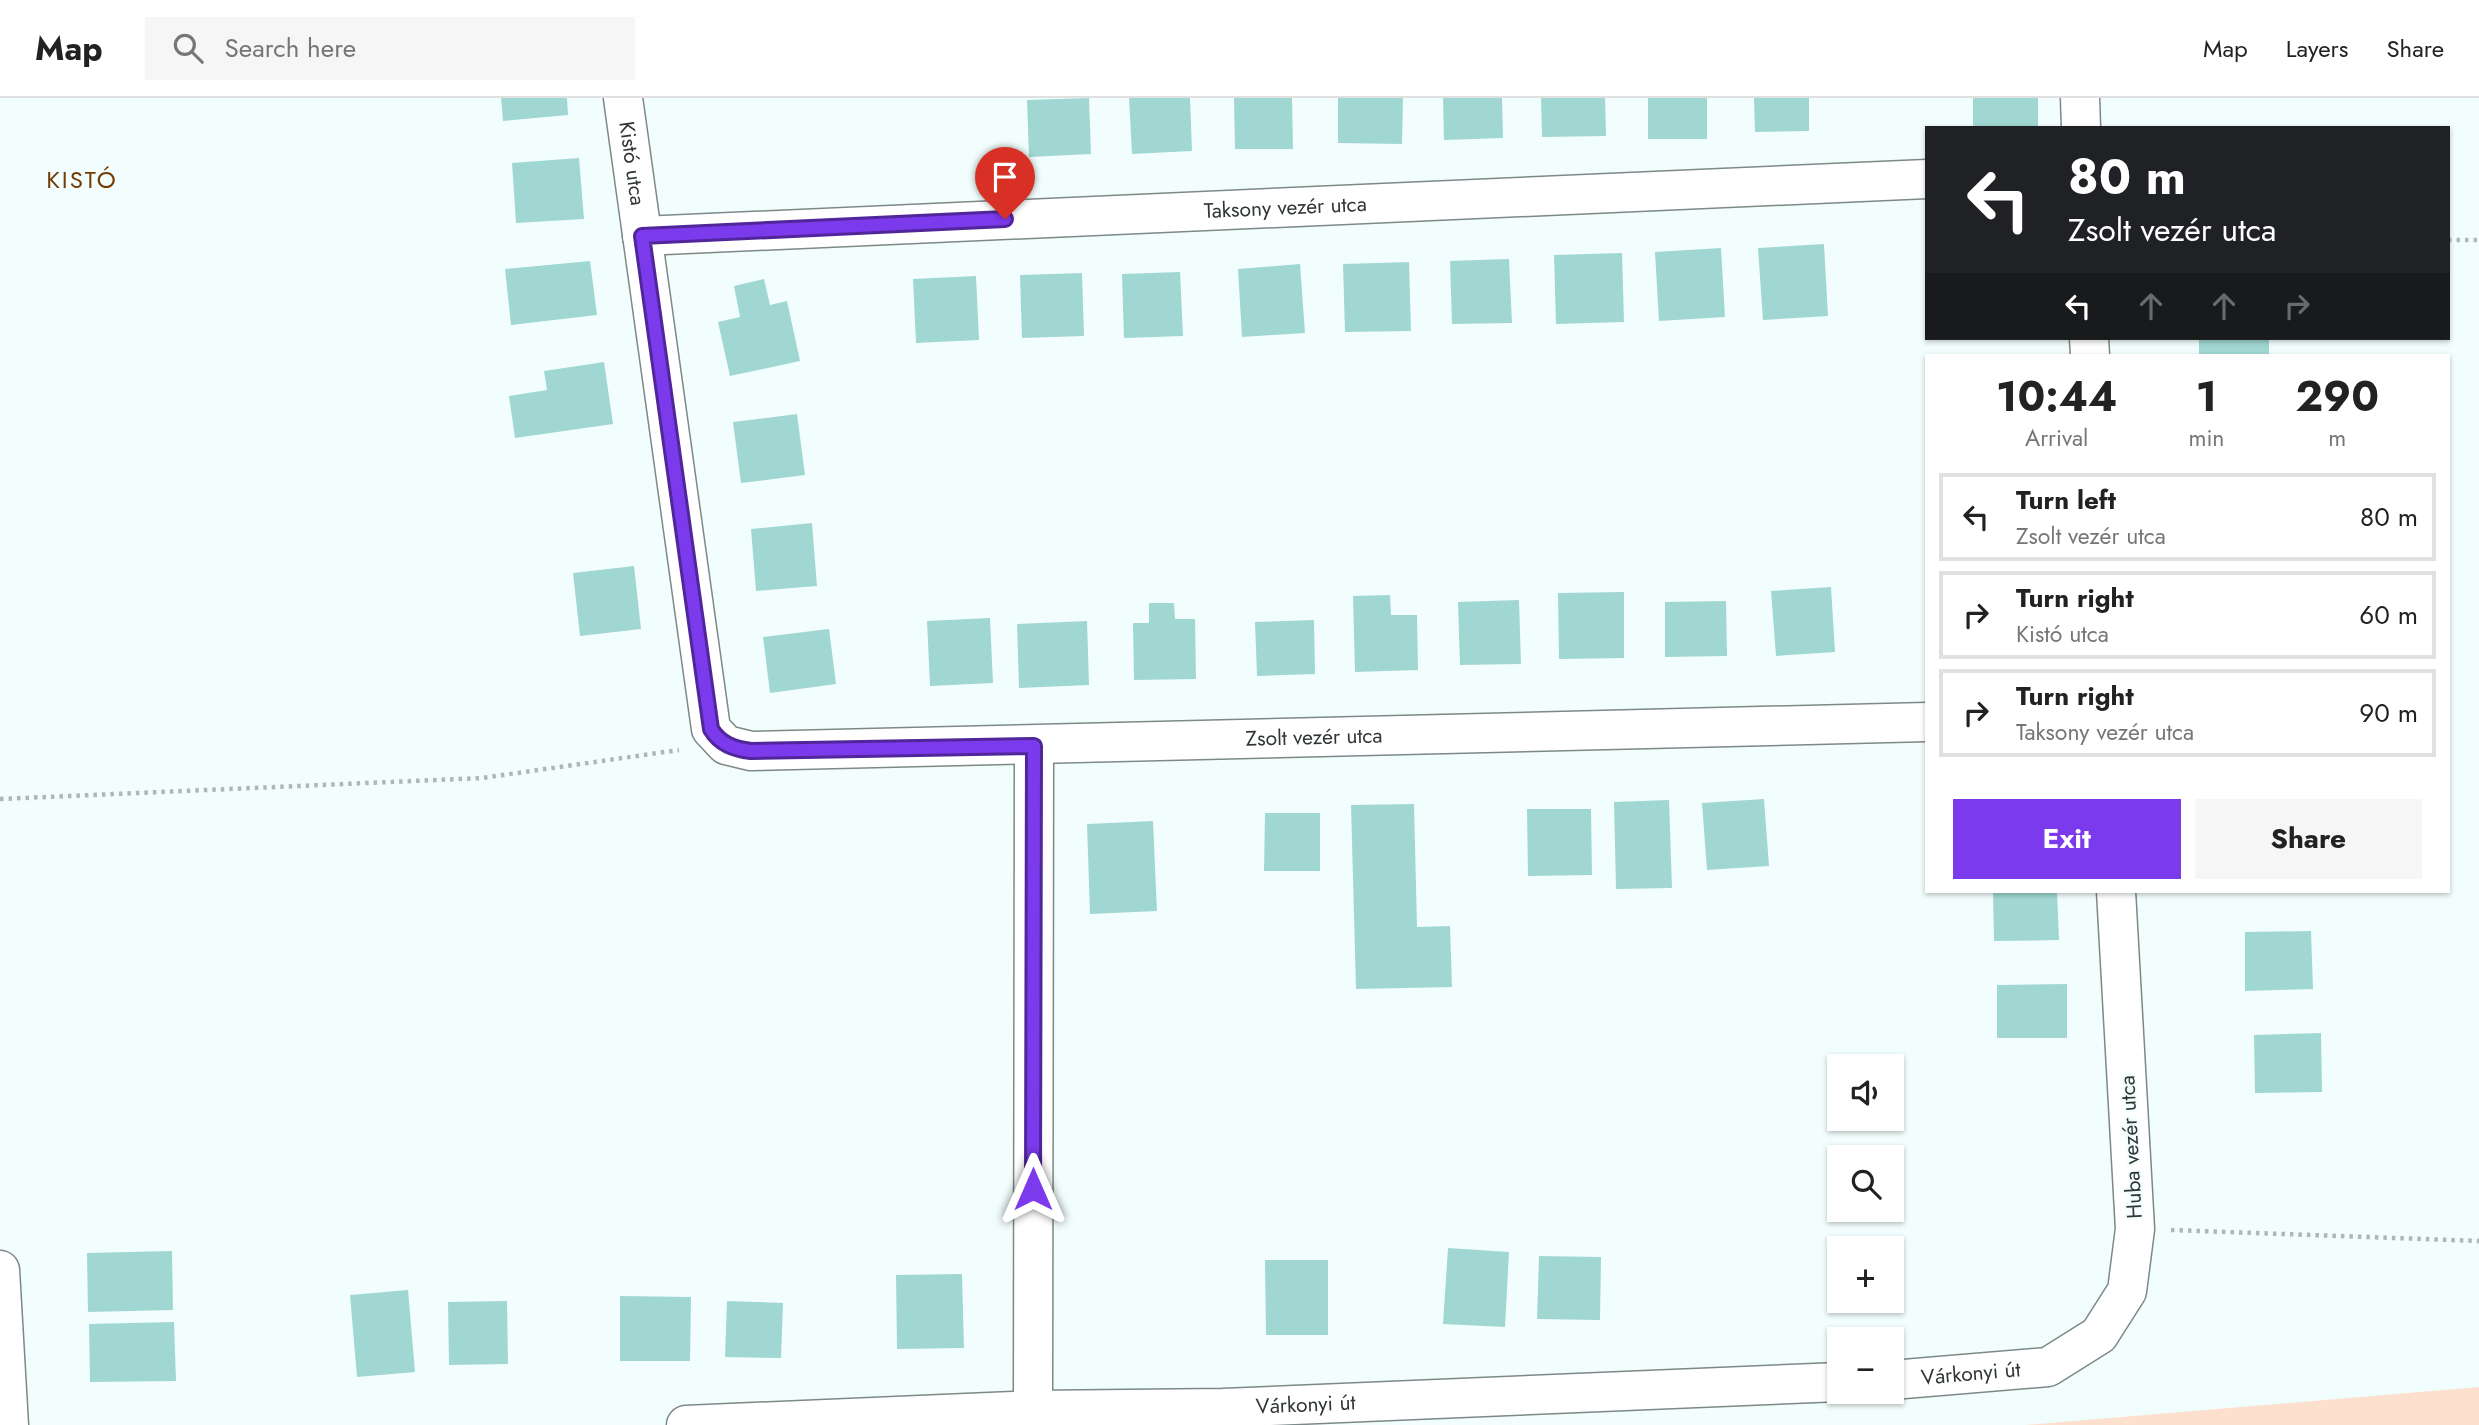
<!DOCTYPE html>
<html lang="en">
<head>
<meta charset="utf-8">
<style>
  body { margin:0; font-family:Jost,sans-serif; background:#f6f6f6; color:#222; height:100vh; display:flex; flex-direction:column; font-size:26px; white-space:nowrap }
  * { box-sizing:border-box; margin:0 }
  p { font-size:23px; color:#767676 }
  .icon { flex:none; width:38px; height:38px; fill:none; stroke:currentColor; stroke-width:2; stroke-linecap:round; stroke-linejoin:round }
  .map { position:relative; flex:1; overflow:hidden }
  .panel { position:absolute; left:1925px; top:256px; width:525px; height:539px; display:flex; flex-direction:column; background:#fff; border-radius:0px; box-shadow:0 2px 5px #0004 }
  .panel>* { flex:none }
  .top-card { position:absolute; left:1925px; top:28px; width:525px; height:214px; border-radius:0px; box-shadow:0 2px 5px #0004; background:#202124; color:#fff; overflow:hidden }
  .tools { position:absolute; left:1827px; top:956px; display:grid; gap:14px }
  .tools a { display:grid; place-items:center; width:77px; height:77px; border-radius:0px; background:#fff; box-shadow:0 2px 5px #0004; font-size:35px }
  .pin { position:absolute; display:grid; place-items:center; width:60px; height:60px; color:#fff; margin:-72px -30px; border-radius:50% 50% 50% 0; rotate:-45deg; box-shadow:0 0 7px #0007 }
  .pin .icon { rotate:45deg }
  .me { position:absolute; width:77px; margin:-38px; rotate:0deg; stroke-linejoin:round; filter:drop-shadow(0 0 5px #0008) }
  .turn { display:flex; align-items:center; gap:24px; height:147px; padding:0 28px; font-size:32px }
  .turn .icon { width:91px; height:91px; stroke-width:2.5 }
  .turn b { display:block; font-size:49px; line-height:60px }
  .lanes { display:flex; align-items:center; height:66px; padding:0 28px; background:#0003; justify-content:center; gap:35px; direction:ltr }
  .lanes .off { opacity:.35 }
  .eta { display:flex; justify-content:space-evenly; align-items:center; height:119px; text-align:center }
  .eta b { font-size:42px; font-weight:700; line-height:49px }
  .cta { display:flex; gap:14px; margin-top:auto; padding:14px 28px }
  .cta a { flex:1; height:80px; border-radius:0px; background:#7c3aed; color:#fff; font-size:28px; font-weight:700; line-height:80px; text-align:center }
  .cta a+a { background:#f6f6f6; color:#222 }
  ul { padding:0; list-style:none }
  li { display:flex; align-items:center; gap:21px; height:88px; margin:0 14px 10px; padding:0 14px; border:4px solid #e0e0e0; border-radius:0px }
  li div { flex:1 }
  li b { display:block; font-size:26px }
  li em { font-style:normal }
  header { display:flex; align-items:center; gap:42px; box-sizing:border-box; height:98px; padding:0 35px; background:#fff; border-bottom:2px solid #e0e0e0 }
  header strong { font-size:33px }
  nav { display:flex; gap:38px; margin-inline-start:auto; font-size:24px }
  .search { width:490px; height:63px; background:#f6f6f6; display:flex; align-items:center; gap:18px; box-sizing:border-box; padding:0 24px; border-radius:0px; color:#767676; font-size:26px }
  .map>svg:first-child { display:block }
  .green { fill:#fde1ce }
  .building { fill:#a1d7d2 }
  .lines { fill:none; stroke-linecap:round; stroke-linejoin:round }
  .minor-casing { stroke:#7c8987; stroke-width:41 }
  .path { stroke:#adb7b6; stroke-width:4.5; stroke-dasharray:3.5 5; stroke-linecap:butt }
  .minor { stroke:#fff; stroke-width:38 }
  .route-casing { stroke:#51269a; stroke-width:18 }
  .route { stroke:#7c3aed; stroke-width:12 }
  .labels { text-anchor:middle; stroke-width:5; stroke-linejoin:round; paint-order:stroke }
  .street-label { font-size:21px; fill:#303635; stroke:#f2fefd }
  .quarter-label { font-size:24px; letter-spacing:2px; fill:#743b03; stroke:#f2fefd }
</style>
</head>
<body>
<header>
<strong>Map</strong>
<div class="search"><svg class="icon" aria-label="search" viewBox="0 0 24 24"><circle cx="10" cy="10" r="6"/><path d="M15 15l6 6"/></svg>Search here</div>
<nav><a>Map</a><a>Layers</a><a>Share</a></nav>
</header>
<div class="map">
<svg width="2479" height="1327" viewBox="0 0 2479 1327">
  <rect width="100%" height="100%" fill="#f2fefd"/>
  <path class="green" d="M2479,1289v38h-454z"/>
  <path class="building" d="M501,0h66l1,17 -65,6z
    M1089,0l2,56 -62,3 -2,-57z
    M1129,0h61l2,53 -60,3z
    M1234,0h58l1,51h-58z
    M1338,0h65l-1,46 -64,-1z
    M1443,0h59l1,40 -59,2z
    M1541,0h64l1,38 -64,1z
    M1648,0h59v41h-59z
    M1754,0h55v33l-54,1z
    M1973,0h65v30h-65z
    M579,60l5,61 -68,4 -4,-60z
    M1824,146l4,72 -65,4 -5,-72z
    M1721,150l4,69 -66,4 -4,-69z
    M1622,155l2,69 -68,2 -2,-69z
    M1509,161l3,64 -60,1 -2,-63z
    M590,163l7,54 -86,10 -6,-56z
    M1409,164l2,69 -66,1 -2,-68z
    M1300,166l5,69 -63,4 -4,-68z
    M1180,174l3,64 -59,2 -2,-64z
    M1082,175l2,63 -62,2 -2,-63z
    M976,178l3,64 -63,3 -3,-64z
    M764,181l6,26 17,-4 13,60 -70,15 -12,-54 22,-5 -6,-31z
    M2199,240h70v17h-70z
    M604,264l9,62 -98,14 -6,-42 38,-6 -3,-19z
    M797,316l8,61 -64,8 -8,-61z
    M812,425l5,63 -61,5 -5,-62z
    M634,468l7,63 -61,7 -7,-63z
    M1831,489l4,65 -59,4 -5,-65z
    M1624,494v66l-65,1 -1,-66z
    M1390,497l1,20h26l1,55 -63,2 -2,-76z
    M1519,502l2,64 -61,1 -2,-63z
    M1726,503l1,55 -62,1v-55z
    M1149,505h25l1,16h20l1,60 -62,1 -1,-57h16z
    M990,520l3,65 -63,3 -3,-65z
    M1314,522l1,54 -58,2 -2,-54z
    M1087,523l2,64 -70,3 -2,-64z
    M829,531l7,55 -66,9 -7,-56z
    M1764,701l5,67 -62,4 -5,-67z
    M1669,702l3,88 -56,1 -2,-87z
    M1414,706l3,123 33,-1 2,61 -96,2 -5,-184z
    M1527,711h64l1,66 -64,1z
    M1265,715h55v58h-56z
    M1153,723l4,90 -67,3 -3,-90z
    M1993,793h64l2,49 -65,1z
    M2311,833l2,58 -68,2v-59z
    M2067,886v54h-70v-53z
    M2321,935l1,59 -67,1 -1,-58z
    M1448,1150l61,4 -4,75 -62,-3z
    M172,1153l1,59 -85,2 -1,-59z
    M1539,1158l62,1 -1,63 -63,-1z
    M1265,1162h63v75h-62z
    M962,1176l2,74 -67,1 -1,-74z
    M408,1192l7,82 -58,5 -7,-82z
    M620,1198l71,1 -1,64h-70z
    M507,1203l1,63 -59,1 -1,-63z
    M727,1203l56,2 -2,55 -56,-1z
    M174,1224l2,59 -86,1 -1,-58z"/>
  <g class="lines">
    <defs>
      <g id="minor">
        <path id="s1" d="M623,0l88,631 15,16 25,6 1176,-29"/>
        <path d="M2080,0l1,30"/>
        <path id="s2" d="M642,138l1285,-57"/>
        <path d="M2089,240l1,17"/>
        <path d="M0,1172l9,155"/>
        <path id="s3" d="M1892,1282l156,-13 51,-32 28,-44 8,-62 -19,-338"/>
        <path d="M1033,1312l1,-664"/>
        <path id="s4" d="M686,1327l347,-15 190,-2 616,-26"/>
      </g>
    </defs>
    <use href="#minor" class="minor-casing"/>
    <path class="path" d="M2448,142h31
      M0,701l482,-21 197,-28
      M2171,1132l308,11"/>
    <use href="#minor" class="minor"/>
  </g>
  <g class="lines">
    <defs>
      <path id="route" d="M1005,121l-363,17 69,493c9,15 23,20 40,22l283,-5 -1,443"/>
    </defs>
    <use href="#route" class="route-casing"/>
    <use href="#route" class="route"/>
  </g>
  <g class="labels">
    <g class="street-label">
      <text dy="7" stroke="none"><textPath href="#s1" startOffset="66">Kistó utca</textPath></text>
      <text dy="7" stroke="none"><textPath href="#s2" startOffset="644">Taksony vezér utca</textPath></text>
      <text dy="7" stroke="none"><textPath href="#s1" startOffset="1248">Zsolt vezér utca</textPath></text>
      <text transform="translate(2131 1049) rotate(-93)" y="7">Huba vezér utca</text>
      <text dy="7" stroke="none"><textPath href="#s3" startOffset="79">Várkonyi út</textPath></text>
      <text dy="7" stroke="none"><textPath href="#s4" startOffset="620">Várkonyi út</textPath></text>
    </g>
    <g class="quarter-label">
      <text x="82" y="90">KISTÓ</text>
    </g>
  </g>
</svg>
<div class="tools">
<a><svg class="icon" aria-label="sound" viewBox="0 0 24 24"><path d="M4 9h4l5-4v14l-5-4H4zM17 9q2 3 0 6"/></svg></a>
<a><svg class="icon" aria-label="search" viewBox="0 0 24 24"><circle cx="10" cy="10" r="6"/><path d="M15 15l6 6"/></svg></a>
<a>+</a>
<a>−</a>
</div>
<div class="pin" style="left:1005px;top:121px;background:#d93025"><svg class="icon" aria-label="arrive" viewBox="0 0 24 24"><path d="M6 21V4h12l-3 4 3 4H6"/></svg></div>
<svg class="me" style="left:1033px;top:1091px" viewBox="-20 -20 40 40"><path d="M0-17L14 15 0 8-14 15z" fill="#7c3aed" stroke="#fff" stroke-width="4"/></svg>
<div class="top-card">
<div class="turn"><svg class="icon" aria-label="left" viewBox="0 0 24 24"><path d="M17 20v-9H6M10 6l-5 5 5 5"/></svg><div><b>80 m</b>Zsolt vezér utca</div></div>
<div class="lanes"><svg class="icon" aria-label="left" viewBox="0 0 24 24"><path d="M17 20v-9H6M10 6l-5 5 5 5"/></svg><svg class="icon off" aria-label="ahead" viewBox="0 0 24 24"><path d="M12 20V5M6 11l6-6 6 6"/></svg><svg class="icon off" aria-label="ahead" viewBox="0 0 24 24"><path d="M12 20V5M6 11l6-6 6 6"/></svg><svg class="icon off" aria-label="right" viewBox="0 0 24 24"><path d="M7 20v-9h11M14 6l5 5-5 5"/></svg></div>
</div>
<section class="panel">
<div class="eta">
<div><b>10:44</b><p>Arrival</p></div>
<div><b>1</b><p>min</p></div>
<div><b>290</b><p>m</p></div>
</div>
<ul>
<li><svg class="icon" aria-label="left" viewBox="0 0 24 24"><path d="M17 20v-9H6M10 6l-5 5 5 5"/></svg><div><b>Turn left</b><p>Zsolt vezér utca</p></div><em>80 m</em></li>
<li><svg class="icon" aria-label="right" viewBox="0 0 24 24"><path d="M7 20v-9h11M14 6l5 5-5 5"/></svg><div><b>Turn right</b><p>Kistó utca</p></div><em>60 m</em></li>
<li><svg class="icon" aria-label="right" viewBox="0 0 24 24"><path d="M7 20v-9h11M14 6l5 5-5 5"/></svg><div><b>Turn right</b><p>Taksony vezér utca</p></div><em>90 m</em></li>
</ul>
<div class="cta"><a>Exit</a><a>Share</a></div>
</section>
</div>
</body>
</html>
